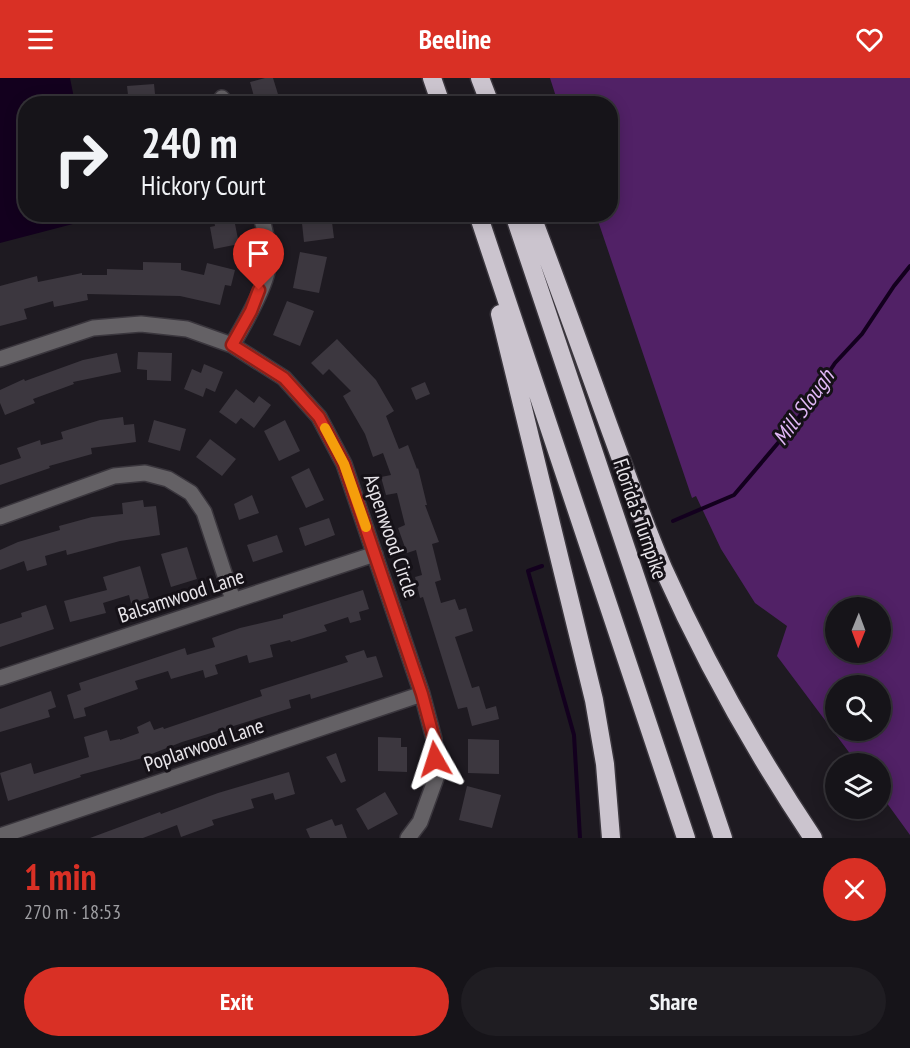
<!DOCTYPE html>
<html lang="en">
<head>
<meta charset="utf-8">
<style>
  body { margin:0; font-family:"PT Sans Narrow",sans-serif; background:#1f1d22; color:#f1f3f6; height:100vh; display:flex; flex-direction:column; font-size:22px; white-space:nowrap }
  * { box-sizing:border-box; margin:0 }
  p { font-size:20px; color:#9e9ea2 }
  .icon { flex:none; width:33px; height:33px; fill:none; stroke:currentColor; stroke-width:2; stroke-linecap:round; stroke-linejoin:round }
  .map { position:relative; height:760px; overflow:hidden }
  .details { display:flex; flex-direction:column; background:#161419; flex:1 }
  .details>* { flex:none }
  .banner { position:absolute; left:18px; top:18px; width:600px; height:126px; border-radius:24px; box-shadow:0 3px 15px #0003,0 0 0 2px #353338; background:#161419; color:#f1f3f6; overflow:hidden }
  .needle { width:39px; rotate:181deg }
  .tools { position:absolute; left:825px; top:519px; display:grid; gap:12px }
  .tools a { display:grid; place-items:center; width:66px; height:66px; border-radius:50%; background:#161419; box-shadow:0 3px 15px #0003,0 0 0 2px #353338; font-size:30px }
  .pin { position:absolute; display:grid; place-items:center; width:51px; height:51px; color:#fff; margin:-62px -26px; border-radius:50% 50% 50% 0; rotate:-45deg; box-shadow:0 0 6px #0007 }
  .pin .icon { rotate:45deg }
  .me { position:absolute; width:66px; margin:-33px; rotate:354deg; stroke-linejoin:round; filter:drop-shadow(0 0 4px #0008) }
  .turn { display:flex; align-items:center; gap:21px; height:126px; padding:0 24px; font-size:27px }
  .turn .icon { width:78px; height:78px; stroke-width:2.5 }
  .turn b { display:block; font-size:42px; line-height:51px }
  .round { display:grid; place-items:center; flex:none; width:63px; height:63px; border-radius:32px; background:#1f1d22 }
  .headline { display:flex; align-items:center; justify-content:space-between; height:102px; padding:0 24px }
  h1 { font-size:36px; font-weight:600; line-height:45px; color:#d93025 }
  .primary-button { display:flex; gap:12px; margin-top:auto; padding:12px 24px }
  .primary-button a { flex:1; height:69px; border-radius:36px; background:#d93025; color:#fff; font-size:24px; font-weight:600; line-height:69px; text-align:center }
  .primary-button a+a { background:#1f1d22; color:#f1f3f6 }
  header { display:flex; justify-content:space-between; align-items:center; height:78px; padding:0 24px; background:#d93025; color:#fff; font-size:27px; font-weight:600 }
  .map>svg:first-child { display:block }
  .green { fill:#512166; fill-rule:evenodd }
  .water { fill:#13001e }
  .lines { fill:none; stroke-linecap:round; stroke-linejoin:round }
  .stream { stroke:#13001e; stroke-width:4 }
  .building { fill:#3c373f }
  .minor-casing { stroke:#3a363d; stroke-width:18 }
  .highway-casing { stroke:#3a363d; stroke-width:21 }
  .minor { stroke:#646165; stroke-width:15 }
  .highway { stroke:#cbc4ce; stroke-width:18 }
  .route-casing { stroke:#8d1f18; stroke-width:15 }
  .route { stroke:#d93025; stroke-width:10 }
  .slow { stroke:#f59e0b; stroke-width:10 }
  .labels { text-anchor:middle; stroke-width:6; stroke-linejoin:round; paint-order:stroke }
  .street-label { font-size:21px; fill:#e8e5ea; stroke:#151117 }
  .water-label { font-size:22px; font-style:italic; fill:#e1b8f6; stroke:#151117 }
</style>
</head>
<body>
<header><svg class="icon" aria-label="menu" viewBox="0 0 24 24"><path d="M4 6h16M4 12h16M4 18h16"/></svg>Beeline<svg class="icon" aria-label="heart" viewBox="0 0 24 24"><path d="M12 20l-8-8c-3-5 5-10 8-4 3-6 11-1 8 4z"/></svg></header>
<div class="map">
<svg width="910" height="760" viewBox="0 0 910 760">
  <rect width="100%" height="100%" fill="#1e1a21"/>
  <path class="green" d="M550,0h360v757l-29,-40 -1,-31 -23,-1 -80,-107 10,-30 -32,-23 -34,-54 -25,-53 -4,2 -96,-283 14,-1v-110l-52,-1zM836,530h44v44h-44zM836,608h44v44h-44z"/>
  <path class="water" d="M0,0h70l5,25 -49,1v110l66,1v4l-92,24z"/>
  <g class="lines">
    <path class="stream" d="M673,443l61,-26 61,-72 40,-60 27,-29 32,-48 16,-20
      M542,488l-14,5 46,164 6,103"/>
  </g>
  <path class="building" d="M265,0h8l8,26h-25l-6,-22z
    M154,6l2,20h-27l-2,-18z
    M213,136h20l6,30 -25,5 -4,-22 5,-1z
    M301,136h30l3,24 -30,4z
    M300,174l27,5 -8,36 -26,-5z
    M143,184l38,1v7l23,5 3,-12 28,7 -4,16 -6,-1 -5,20 -40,-9 -93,-2 1,6 -34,7 -1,-6 -29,8 3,10 -27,7v-40l37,-10 1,6 44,-9v2h25v-6l36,1z
    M287,223l27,10 -14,35 -27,-11z
    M337,261l39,41 18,31 -8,5 13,33 9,-4 9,24 1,-1 9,37h-2l14,37 -7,2 9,36 -6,2 6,21 14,-4 4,11 7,-2 7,23 -18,6 17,51 7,-2 7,23 10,-3 3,13 -27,7 -5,-19 -9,2 -35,-112 -3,1 -5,-21 7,-2 -6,-25 -9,3 -9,-25 7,-3 -8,-32 -11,2 -5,-18 10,-2 -8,-22 -10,4 -8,-23 -22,-38 8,-5 -22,-22 -6,6 -12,-12z
    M138,274l34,1 -1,28 -24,-1v-10l-10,-1z
    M117,275l4,19 -48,10 1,2 -41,15 2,4 -30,12 -5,-12v-13l24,-11 1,2 58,-21z
    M204,286l19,8 -8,20 -9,-4 -3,9 -19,-8 8,-20 9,4z
    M425,304l5,12 -14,6 -5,-12z
    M236,311l18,14 5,-7 12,9 -17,23 -13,-10 -5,6 -17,-12z
    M123,339l1,8 10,-1 2,18 -45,6 1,6 -43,12 1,2 -50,17v-20l21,-7 -4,-10 23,-8 1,5 22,-6 -2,-7 39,-12z
    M154,342l32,9 -6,22 -32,-9z
    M285,342l15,31 -21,10 -15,-30z
    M210,361l26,20 -14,17 -26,-19z
    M309,390l15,32 -18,8 -15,-31z
    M252,417l7,18 -20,7 -5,-16z
    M143,422l1,7 12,-1 4,29 -40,6 -53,14 -1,-5 -21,6 2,9 -20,6 -3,-10 -24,9v-20l18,-8 42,-12 -1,-4 33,-9 31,-3 -1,-11z
    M329,440l6,17 -30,11 -6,-18z
    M277,457l6,17 -30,10 -6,-17z
    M187,469l10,32 -26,8 -10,-33z
    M140,488l9,32 -18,5 -2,-8 -26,8 3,10 -36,9 -6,-21 43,-11 -4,-13z
    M363,512l6,19 -10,3 2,8 -11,3 -2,-6 -24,8 3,6 -36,11 -1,-2 -20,5 3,12 -24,6 -2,-8 -32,10 3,9 -13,4 -2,-8 -32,9 -3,-8 -33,10 3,8 -54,19 2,8 -12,3 -7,-24 14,-5 -2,-7 106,-35 2,7 28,-8 -3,-9 28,-10 43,-10v-3z
    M46,527l8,24 -54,18v-23l22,-7 -1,-4z
    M364,572l3,8 9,-2 7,21 -72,22 -1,-5 -21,6 2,8 -109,34 -43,17 -59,16 1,2 -73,24 -8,-28 31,-10 3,11 55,-17 -5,-20 23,-7 3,11 10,-2v1l19,-7 -2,-6 13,-6 4,9 9,-3 1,2 98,-33 -2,-6 88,-28 -3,-6z
    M51,613l5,16 -8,3 2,7 -50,15v-23z
    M378,659l23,1v9h6v25l-29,-1z
    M468,661l31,1v34l-31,-1z
    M336,675l10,28 -5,2 -15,-26z
    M289,694l6,22 -20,6 -2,-7 -22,6 3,9 -42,12 2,5 -33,12 -4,-12 -34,13h-53l70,-26 1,2 57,-21z
    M467,708l34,9 -9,33 -33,-8z
    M385,714l13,22 -30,16 -12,-21z
    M332,741l3,7 7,-2 5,14h-37l-4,-9z"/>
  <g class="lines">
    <defs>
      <path id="minor" d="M222,20l1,6
        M232,267c10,-17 35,-61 36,-79 1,-17 -2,-35 -8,-52
        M0,281l93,-31 48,-4 46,5 45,16 52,33 35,39 25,47 78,230 12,45 2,39 -16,44 -12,16
        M0,439l114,-41 31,-3 23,6 23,14 13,19 29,88
        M0,600l375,-124
        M0,758l422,-142"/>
      <path id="highway" d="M432,0l9,26
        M480,0l10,26
        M478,136l208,624
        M514,136l209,624
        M531,136c28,73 54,146 80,218 17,46 33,92 52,136 42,94 93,185 150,270
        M500,236l94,386 11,64 6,74"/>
    </defs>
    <use href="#minor" class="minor-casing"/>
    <use href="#highway" class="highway-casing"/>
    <use href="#minor" class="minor"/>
    <use href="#highway" class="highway"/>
  </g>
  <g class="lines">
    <defs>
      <path id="route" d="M259,212l-8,21 -19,34 52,33 35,39 25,47 78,230 12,45 1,20"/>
    </defs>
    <use href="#route" class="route-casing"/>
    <use href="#route" class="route"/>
    <path class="slow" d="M325,350l19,36 22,63"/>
  </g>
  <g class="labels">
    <g class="street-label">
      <text transform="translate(640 441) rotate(71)" y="7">Florida's Turnpike</text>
      <text transform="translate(391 458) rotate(71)" y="7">Aspenwood Circle</text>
      <text transform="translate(181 518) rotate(-18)" y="7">Balsamwood Lane</text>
      <text transform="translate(204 667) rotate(-19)" y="7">Poplarwood Lane</text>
    </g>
    <g class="water-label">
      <text transform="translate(803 329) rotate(-54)" y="8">Mill Slough</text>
    </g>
  </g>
</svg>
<div class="tools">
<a><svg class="needle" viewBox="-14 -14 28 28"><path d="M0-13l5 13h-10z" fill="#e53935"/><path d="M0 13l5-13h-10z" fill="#9e9ea2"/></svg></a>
<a><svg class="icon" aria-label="search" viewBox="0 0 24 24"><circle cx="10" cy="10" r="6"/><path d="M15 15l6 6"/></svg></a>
<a><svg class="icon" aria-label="layers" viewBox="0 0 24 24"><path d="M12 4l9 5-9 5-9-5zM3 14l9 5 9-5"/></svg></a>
</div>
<div class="pin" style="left:259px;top:212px;background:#d93025"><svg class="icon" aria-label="arrive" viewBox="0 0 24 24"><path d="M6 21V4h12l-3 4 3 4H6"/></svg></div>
<svg class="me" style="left:435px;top:681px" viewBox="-20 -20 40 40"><path d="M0-17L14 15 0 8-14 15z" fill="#d93025" stroke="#fff" stroke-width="4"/></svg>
<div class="banner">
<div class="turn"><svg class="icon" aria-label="right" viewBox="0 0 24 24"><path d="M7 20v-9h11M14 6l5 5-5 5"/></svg><div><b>240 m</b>Hickory Court</div></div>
</div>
</div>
<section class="details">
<div class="headline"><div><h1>1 min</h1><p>270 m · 18:53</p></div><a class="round" style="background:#d93025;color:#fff"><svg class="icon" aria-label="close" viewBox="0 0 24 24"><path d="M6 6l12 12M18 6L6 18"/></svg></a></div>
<div class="primary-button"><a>Exit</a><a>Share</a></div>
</section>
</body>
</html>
